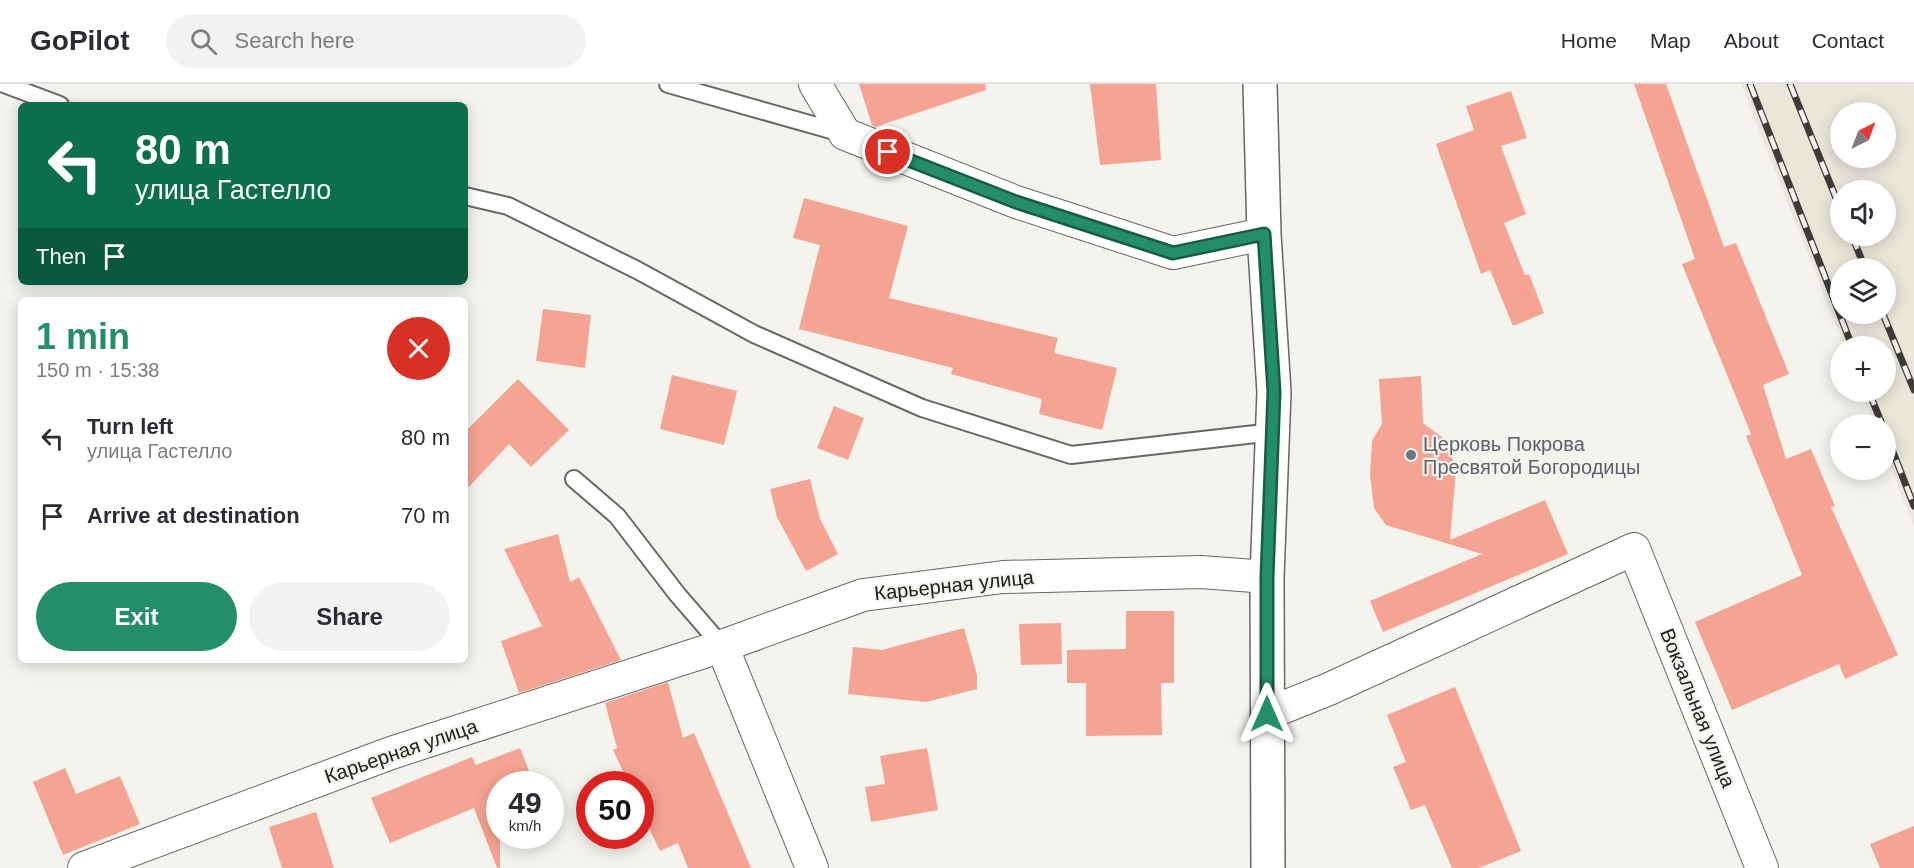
<!DOCTYPE html>
<html lang="en">
<head>
<meta charset="utf-8">
<style>
  body { margin:0; font-family:Arial,sans-serif; background:#f2f2f3; color:#2b2b33; height:100vh; display:flex; flex-direction:column; font-size:22px; white-space:nowrap }
  * { box-sizing:border-box; margin:0 }
  p { font-size:20px; color:#7c7c81 }
  .icon { flex:none; width:33px; height:33px; fill:none; stroke:currentColor; stroke-width:2; stroke-linecap:round; stroke-linejoin:round }
  .map { position:relative; flex:1; overflow:hidden }
  .sheet { position:absolute; left:18px; top:213px; width:450px; height:366px; display:flex; flex-direction:column; background:#fff; border-radius:9px; box-shadow:0 3px 15px #0003 }
  .sheet>* { flex:none }
  .banner { position:absolute; left:18px; top:18px; width:450px; height:183px; border-radius:9px; box-shadow:0 3px 15px #0003; background:#0b6e4f; color:#fff; overflow:hidden }
  .needle { width:39px; rotate:42deg }
  .buttons { position:absolute; left:1830px; top:18px; display:grid; gap:12px }
  .buttons a { display:grid; place-items:center; width:66px; height:66px; border-radius:50%; background:#fff; box-shadow:0 3px 15px #0003; font-size:30px }
  .speed { position:absolute; left:486px; top:687px; display:flex; gap:12px; font-size:30px; font-weight:700; text-align:center }
  .speed>* { display:grid; place-content:center; width:78px; height:78px; border-radius:50%; background:#fff; box-shadow:0 3px 15px #0003; line-height:1 }
  .speed small { font-size:15px; font-weight:400 }
  .speed .limit { border:9px solid #d22; background:#fff; color:#111 }
  .pin { position:absolute; display:grid; place-items:center; width:51px; height:51px; color:#fff; margin:-26px; border:3px solid #fff; border-radius:50%; box-shadow:0 2px 6px #0007 }
  .me { position:absolute; width:66px; margin:-33px; rotate:0deg; stroke-linejoin:round; filter:drop-shadow(0 0 4px #0008) }
  .turn { display:flex; align-items:center; gap:21px; height:126px; padding:0 18px; font-size:27px }
  .turn .icon { width:78px; height:78px; stroke-width:2.5 }
  .turn b { display:block; font-size:42px; line-height:51px }
  .then { display:flex; align-items:center; height:57px; padding:0 18px; background:#0003; gap:12px; font-size:22px }
  .round { display:grid; place-items:center; flex:none; width:63px; height:63px; border-radius:32px; background:#f2f2f3 }
  .overview { display:flex; align-items:center; justify-content:space-between; height:102px; padding:0 18px }
  h1 { font-size:36px; font-weight:700; line-height:45px; color:#248d6a }
  .cta { display:flex; gap:12px; margin-top:auto; padding:12px 18px }
  .cta a { flex:1; height:69px; border-radius:36px; background:#248d6a; color:#fff; font-size:24px; font-weight:700; line-height:69px; text-align:center }
  .cta a+a { background:#f2f2f3; color:#2b2b33 }
  ul { padding:0; list-style:none }
  li { display:flex; align-items:center; gap:18px; height:78px; padding:0 18px }
  li div { flex:1 }
  li b { display:block; font-size:22px }
  li em { font-style:normal }
  header { display:flex; align-items:center; gap:36px; box-sizing:border-box; height:84px; padding:0 30px; background:#fff; border-bottom:2px solid #e1e1e2 }
  header strong { font-size:28px }
  nav { display:flex; gap:33px; margin-inline-start:auto; font-size:21px }
  .search { width:420px; height:54px; background:#f2f2f3; display:flex; align-items:center; gap:15px; box-sizing:border-box; padding:0 21px; border-radius:33px; color:#7c7c81; font-size:22px }
  .map>svg:first-child { display:block }
  .built { fill:#eae6da; fill-rule:evenodd }
  .building { fill:#f5a493 }
  .lines { fill:none; stroke-linecap:round; stroke-linejoin:round }
  .service-casing { stroke:#686763; stroke-width:20 }
  .minor-casing { stroke:#686763; stroke-width:34 }
  .secondary-casing { stroke:#686763; stroke-width:36 }
  .service { stroke:#fff; stroke-width:16 }
  .minor { stroke:#fff; stroke-width:32 }
  .secondary { stroke:#fff; stroke-width:33 }
  .rail-casing { stroke:#3d3c3a; stroke-width:7 }
  .rail { stroke:#f4f3ee; stroke-width:4.5; stroke-dasharray:14; stroke-linecap:butt }
  .route-casing { stroke:#175c45; stroke-width:15 }
  .route { stroke:#248d6a; stroke-width:10 }
  .worship-dot { fill:#6b7280; stroke:#f4f3ee; stroke-width:2 }
  .labels { text-anchor:middle; stroke-width:4.5; stroke-linejoin:round; paint-order:stroke }
  .worship-label { font-size:20px; fill:#5b616d; stroke:#f4f3ee; text-anchor:start }
  .street-label { font-size:20px; fill:#21201f; stroke:#f4f3ee }
</style>
</head>
<body>
<header>
<strong>GoPilot</strong>
<div class="search"><svg class="icon" aria-label="search" viewBox="0 0 24 24"><circle cx="10" cy="10" r="6"/><path d="M15 15l6 6"/></svg>Search here</div>
<nav><a>Home</a><a>Map</a><a>About</a><a>Contact</a></nav>
</header>
<div class="map">
<svg width="1914" height="784" viewBox="0 0 1914 784">
  <rect width="100%" height="100%" fill="#f4f3ee"/>
  <path class="built" d="M1741,0h173v442l-28,-72v-30h-12l-13,-32h25v-46h-42zM1840,28h46v46h-46zM1886,106v46h-46v-46zM1886,184v46h-46v-46z"/>
  <path class="building" d="M859,0h126l1,6 -111,37 -3,-2z
    M1090,0h66l5,76 -61,5z
    M1634,0h32l58,163 12,-4 53,131 -26,11 23,74 25,-10 24,57 -4,1 67,148 -53,24 -6,-15 -107,46 -37,-88 107,-47 -56,-139 5,-2 -69,-170 13,-5z
    M1511,7l16,47 -26,8 25,68 -22,9 21,52 4,-1 15,39 -31,13 -23,-56 -9,4 -45,-130 38,-14 -8,-24z
    M804,114l104,28 -19,72 169,40 -4,15 63,15 -15,62 -63,-16 3,-15 -91,-25 2,-6 -154,-39 21,-84 -27,-7z
    M543,225l48,6 -6,53 -49,-7z
    M672,291l65,16 -13,54 -64,-16z
    M1421,292l2,47 24,18 9,29 -6,70 95,-40 23,54 -185,78 -13,-31 112,-47 -96,-29 -12,-17 -4,-33 2,-34 10,-17 -3,-45z
    M518,295l51,51 -38,37 -22,-23 -44,47v-59z
    M834,322l30,12 -16,42 -31,-12z
    M810,395l10,40 18,35 -32,17 -29,-54 -7,-28z
    M558,450l12,48 9,-5 42,83 -102,33 -18,-52 41,-15 -38,-77z
    M1126,527h48v72h-13l1,52 -76,1v-53h-19v-33l59,-1z
    M1061,539l1,41 -41,1 -2,-41z
    M964,544l13,47v14l-51,13 -78,-8 5,-47 29,3z
    M668,598l15,56 11,-5 57,135h-63l-10,-25 -18,8 -20,-42v-25h-11l-16,-34 4,-2 -12,-45z
    M1455,603l66,164 -42,17h-27l-27,-63 -14,5 -18,-43 13,-5 -19,-47z
    M520,664l14,36h-34v84h-3l-23,-60 -84,35 -19,-45 101,-41 4,8z
    M927,664l11,62 -67,12 -6,-35 20,-3 -5,-28z
    M65,684l11,26 44,-18 20,48 -77,31 -30,-73z
    M316,728l18,56h-52l-13,-41z
    M1914,742v42h-34l-10,-24z"/>
  <g class="lines">
    <defs>
      <path id="service" d="M4,0l56,21
        M668,0l177,50
        M465,112l43,10 129,64 117,64 168,74 149,47 202,-23
        M574,395l43,37 60,78 45,52"/>
      <path id="minor" d="M815,0l30,50 171,68 157,51 91,-19
        M722,562l90,222
        M1267,630l62,-25 305,-140 128,319
        M84,784l307,-115 331,-107 141,-51 140,-18 198,-5 66,5"/>
      <path id="secondary" d="M1260,0l4,150 10,158 -7,185 1,291"/>
    </defs>
    <use href="#service" class="service-casing"/>
    <use href="#minor" class="minor-casing"/>
    <use href="#secondary" class="secondary-casing"/>
    <use href="#service" class="service"/>
    <use href="#minor" class="minor"/>
    <use href="#secondary" class="secondary"/>
    <defs>
      <path id="rail" d="M1750,0l102,262
        M1790,0l50,124
        M1852,152l13,32
        M1883,230l31,76
        M1869,308l13,32
        M1886,350l28,72"/>
    </defs>
    <use href="#rail" class="rail-casing"/>
    <use href="#rail" class="rail"/>
  </g>
  <g class="lines">
    <defs>
      <path id="route" d="M888,68l128,50 157,51 91,-19 10,158 -7,185v137"/>
    </defs>
    <use href="#route" class="route-casing"/>
    <use href="#route" class="route"/>
  </g>
  <circle class="worship-dot" cx="1411" cy="371" r="6"/>
  <g class="labels">
    <g class="worship-label">
      <text x="1423" y="367">Церковь Покрова<tspan x="1423" dy="23">Пресвятой Богородицы</tspan></text>
    </g>
    <g class="street-label">
      <text transform="translate(954 501) rotate(-6)" y="7">Карьерная улица</text>
      <text transform="translate(1698 624) rotate(68)" y="7">Вокзальная улица</text>
      <text transform="translate(401 667) rotate(-19)" y="7">Карьерная улица</text>
    </g>
  </g>
</svg>
<div class="buttons">
<a><svg class="needle" viewBox="-14 -14 28 28"><path d="M0-13l5 13h-10z" fill="#e53935"/><path d="M0 13l5-13h-10z" fill="#7c7c81"/></svg></a>
<a><svg class="icon" aria-label="sound" viewBox="0 0 24 24"><path d="M4 9h4l5-4v14l-5-4H4zM17 9q2 3 0 6"/></svg></a>
<a><svg class="icon" aria-label="layers" viewBox="0 0 24 24"><path d="M12 4l9 5-9 5-9-5zM3 14l9 5 9-5"/></svg></a>
<a>+</a>
<a>−</a>
</div>
<div class="speed"><div>49<small>km/h</small></div><div class="limit">50</div></div>
<div class="pin" style="left:888px;top:68px;background:#d93025"><svg class="icon" aria-label="arrive" viewBox="0 0 24 24"><path d="M6 21V4h12l-3 4 3 4H6"/></svg></div>
<svg class="me" style="left:1267px;top:630px" viewBox="-20 -20 40 40"><path d="M0-17L14 15 0 8-14 15z" fill="#248d6a" stroke="#fff" stroke-width="4"/></svg>
<div class="banner">
<div class="turn"><svg class="icon" aria-label="left" viewBox="0 0 24 24"><path d="M17 20v-9H6M10 6l-5 5 5 5"/></svg><div><b>80 m</b>улица Гастелло</div></div>
<div class="then">Then<svg class="icon" aria-label="arrive" viewBox="0 0 24 24"><path d="M6 21V4h12l-3 4 3 4H6"/></svg></div>
</div>
<section class="sheet">
<div class="overview"><div><h1>1 min</h1><p>150 m · 15:38</p></div><a class="round" style="background:#d93025;color:#fff"><svg class="icon" aria-label="close" viewBox="0 0 24 24"><path d="M6 6l12 12M18 6L6 18"/></svg></a></div>
<ul>
<li><svg class="icon" aria-label="left" viewBox="0 0 24 24"><path d="M17 20v-9H6M10 6l-5 5 5 5"/></svg><div><b>Turn left</b><p>улица Гастелло</p></div><em>80 m</em></li>
<li><svg class="icon" aria-label="arrive" viewBox="0 0 24 24"><path d="M6 21V4h12l-3 4 3 4H6"/></svg><div><b>Arrive at destination</b></div><em>70 m</em></li>
</ul>
<div class="cta"><a>Exit</a><a>Share</a></div>
</section>
</div>
</body>
</html>
